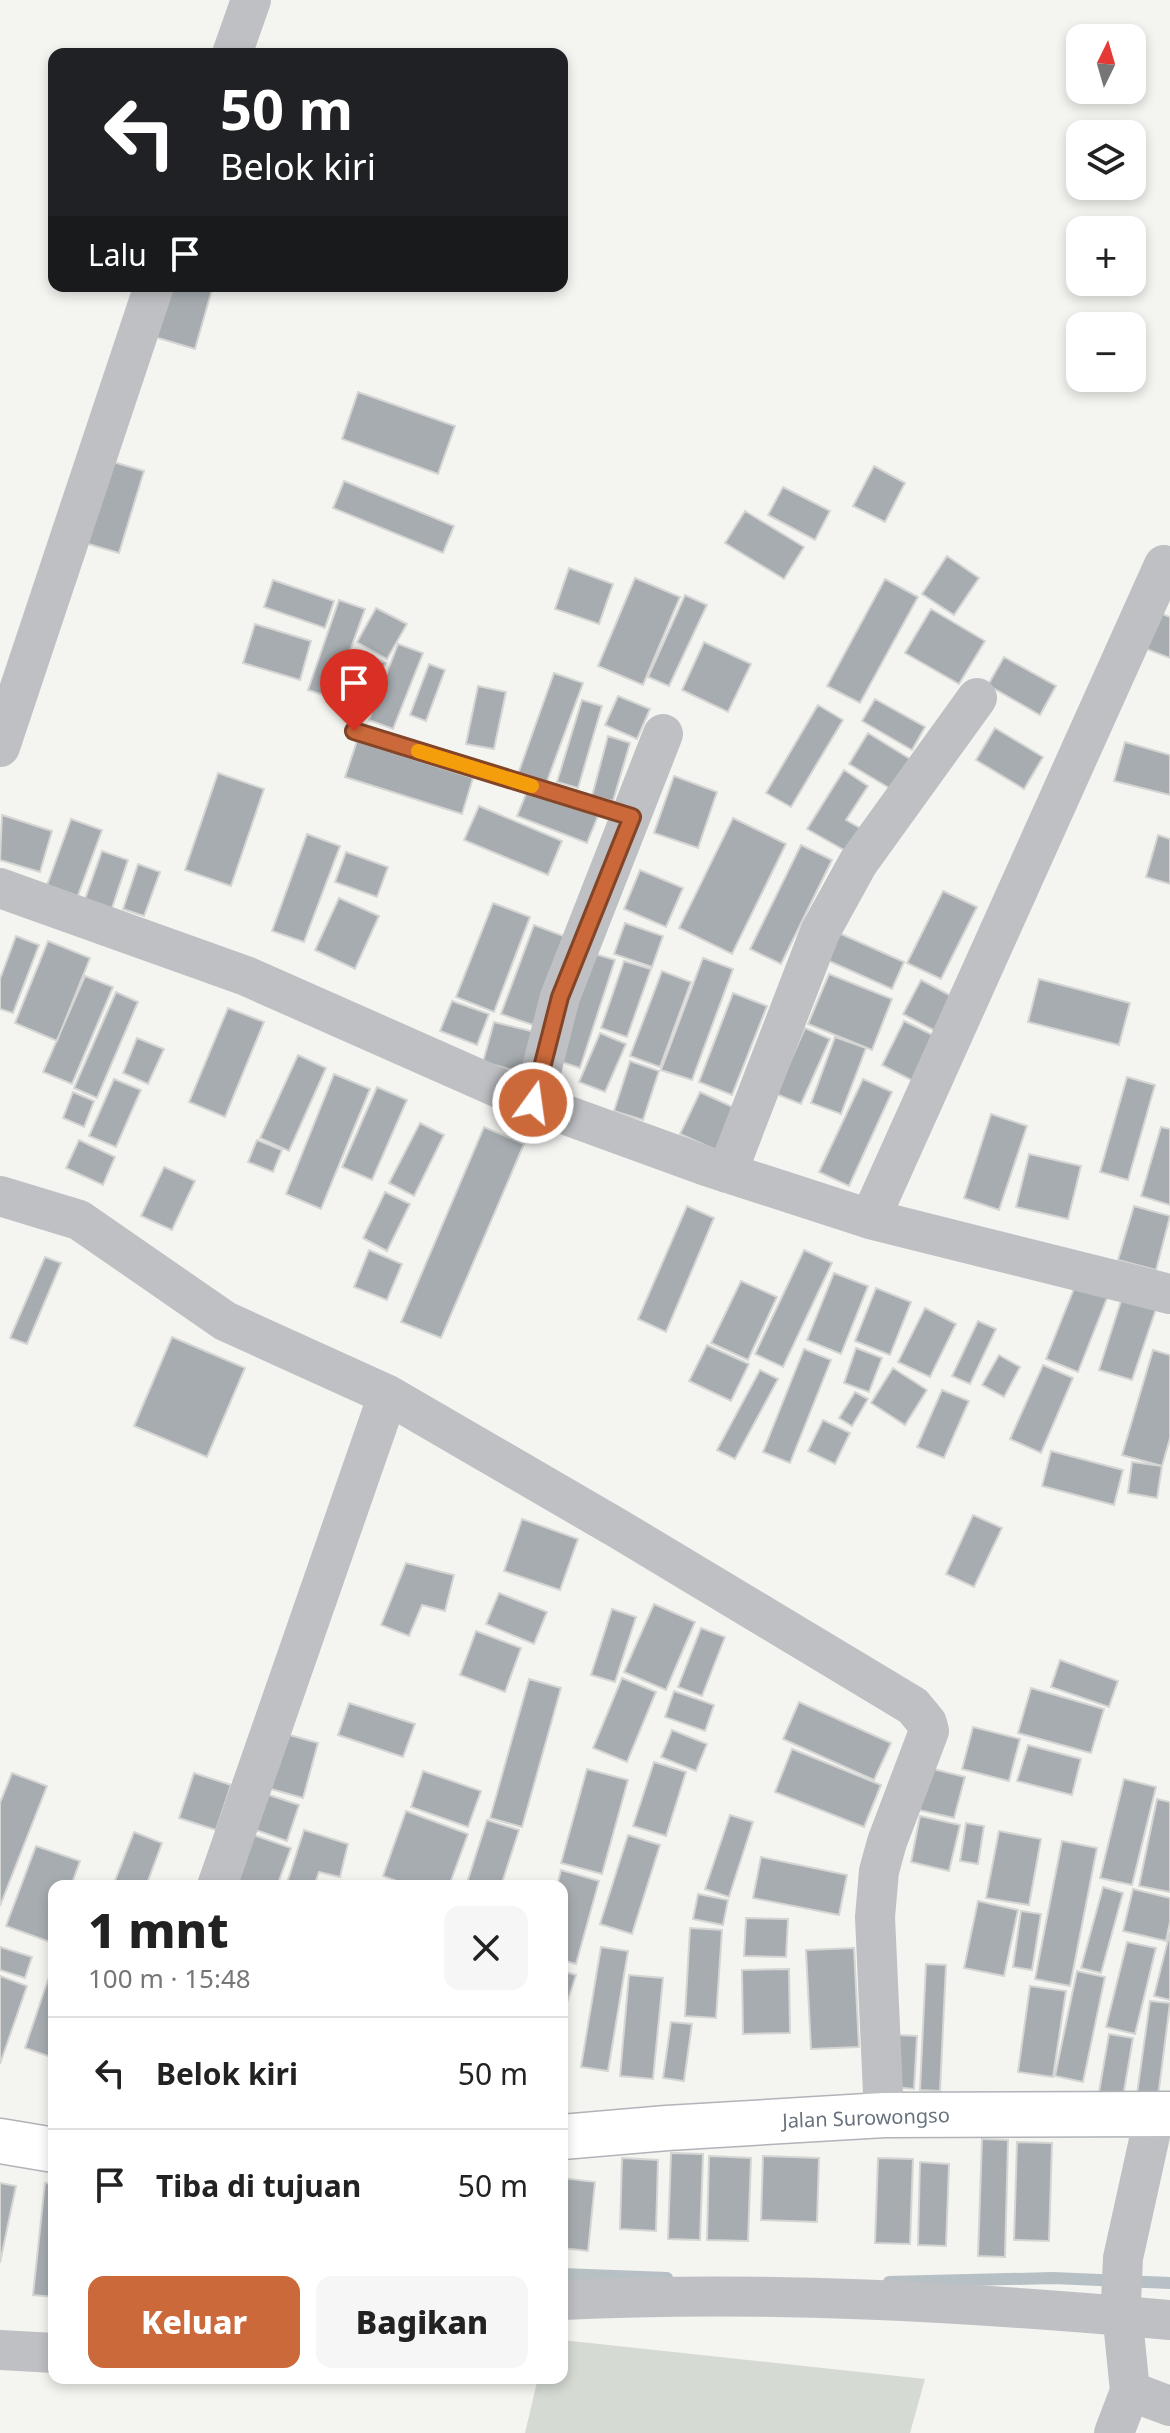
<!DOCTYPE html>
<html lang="id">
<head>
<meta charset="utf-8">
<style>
  body { margin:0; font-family:"Noto Sans",sans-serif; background:#f6f6f6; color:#222; height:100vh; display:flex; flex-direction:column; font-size:30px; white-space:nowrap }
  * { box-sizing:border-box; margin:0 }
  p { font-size:26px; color:#767676 }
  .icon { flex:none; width:44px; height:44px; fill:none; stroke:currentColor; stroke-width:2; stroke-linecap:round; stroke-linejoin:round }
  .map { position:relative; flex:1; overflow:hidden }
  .side { position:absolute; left:48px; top:1880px; width:520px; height:504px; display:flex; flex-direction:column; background:#fff; border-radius:16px; box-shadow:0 4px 12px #0003 }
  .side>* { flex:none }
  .banner { position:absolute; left:48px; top:48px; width:520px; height:244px; border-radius:16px; box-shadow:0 4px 12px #0003; background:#202124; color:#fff; overflow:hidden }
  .needle { width:52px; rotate:5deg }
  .fabs { position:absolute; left:1066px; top:24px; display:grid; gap:16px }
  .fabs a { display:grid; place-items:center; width:80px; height:80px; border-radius:16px; background:#fff; box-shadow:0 4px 12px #0003; font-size:40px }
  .pin { position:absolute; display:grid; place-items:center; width:68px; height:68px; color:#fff; margin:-82px -34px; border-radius:50% 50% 50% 0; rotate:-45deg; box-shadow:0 0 8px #0007 }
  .pin .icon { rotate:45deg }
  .me { position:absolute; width:88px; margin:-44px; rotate:14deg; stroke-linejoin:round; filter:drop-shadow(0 0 6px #0008) }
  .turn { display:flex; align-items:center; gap:28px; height:168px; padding:0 40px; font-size:36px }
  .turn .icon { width:104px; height:104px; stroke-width:2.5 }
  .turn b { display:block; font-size:56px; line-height:68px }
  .then { display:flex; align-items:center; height:76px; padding:0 40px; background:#0003; gap:16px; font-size:30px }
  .round { display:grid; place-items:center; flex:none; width:84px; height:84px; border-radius:16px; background:#f6f6f6 }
  .head { display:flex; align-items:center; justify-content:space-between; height:136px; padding:0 40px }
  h1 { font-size:48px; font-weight:800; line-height:60px }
  .button { display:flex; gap:16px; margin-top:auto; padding:16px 40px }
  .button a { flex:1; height:92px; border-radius:16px; background:#cb693a; color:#fff; font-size:32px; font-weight:800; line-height:92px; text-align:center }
  .button a+a { background:#f6f6f6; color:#222 }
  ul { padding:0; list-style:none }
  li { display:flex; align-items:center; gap:24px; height:112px; padding:0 40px; border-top:2px solid #e0e0e0 }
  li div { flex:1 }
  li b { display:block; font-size:30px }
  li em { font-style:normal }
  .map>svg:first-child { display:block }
  .green { fill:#d5dad3 }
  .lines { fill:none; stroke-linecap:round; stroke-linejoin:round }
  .stream { stroke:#b7c0c4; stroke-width:12 }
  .building { fill:#a6acb0; stroke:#d5d5d4; stroke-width:2 }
  .secondary-casing { stroke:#b0b4b8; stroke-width:47 }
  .lane { stroke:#bec0c4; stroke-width:20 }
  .street { stroke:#bec0c4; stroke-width:40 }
  .secondary { stroke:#fff; stroke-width:44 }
  .route-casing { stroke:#844426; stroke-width:20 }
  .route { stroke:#cb693a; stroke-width:14 }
  .slow { stroke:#f59e0b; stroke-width:14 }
  .labels { text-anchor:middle; stroke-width:8; stroke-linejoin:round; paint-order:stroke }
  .street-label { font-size:20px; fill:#67727e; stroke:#fff }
</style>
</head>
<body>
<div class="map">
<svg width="1170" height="2433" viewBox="0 0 1170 2433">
  <rect width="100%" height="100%" fill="#f4f4f1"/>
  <path class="green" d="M562,2340l363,39 -15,54h-385l13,-55h24z"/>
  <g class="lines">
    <path class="stream" d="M562,2274l105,4
      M889,2282l164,-4 117,5"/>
  </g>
  <path class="building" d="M170,286h43l-18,63 -40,-12z
    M358,392l97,34 -17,48 -96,-35z
    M110,461l34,10 -25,82 -34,-10z
    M874,466l31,17 -20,39 -32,-16z
    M344,481l110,45 -11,27 -110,-45z
    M783,487l47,24 -15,29 -47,-25z
    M745,511l59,36 -20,32 -59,-36z
    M947,556l32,22 -25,37 -32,-21z
    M569,568l44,16 -14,40 -44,-15z
    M635,578l45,19 -37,88 -45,-19z
    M885,579l33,18 -58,106 -33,-17z
    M273,580l61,21 -9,27 -61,-21z
    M685,595l22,10 -38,81 -21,-9z
    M339,600l26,9 -32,89 -25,-8z
    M376,608l31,16 -20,35 -30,-17z
    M931,609l54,32 -26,43 -54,-31z
    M1155,611l15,6v41l-29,-11z
    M255,624l56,17 -11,39 -57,-17z
    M704,642l47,22 -23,48 -46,-22z
    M398,644l25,9 -30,76 -24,-9z
    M360,652l26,11 -22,46 -26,-12z
    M1004,657l52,29 -16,29 -52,-30z
    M429,664l16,6 -19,51 -16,-6z
    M554,673l29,10 -37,101 -28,-10z
    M478,686l28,6 -12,57 -28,-5z
    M618,696l32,13 -13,30 -32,-14z
    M875,699l50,28 -13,23 -50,-29z
    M582,700l20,6 -24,82 -21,-6z
    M818,705l25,15 -52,87 -25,-14z
    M995,728l48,29 -19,32 -48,-29z
    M868,733l42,26 -19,30 -42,-25z
    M608,736l22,7 -17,58 -21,-5z
    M357,741l116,37 -11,36 -117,-37z
    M1125,742l45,13v40l-56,-14z
    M844,770l24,16 -22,34 19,11 -14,23 -44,-25z
    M218,773l46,16 -33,97 -46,-16z
    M674,776l43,16 -19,56 -44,-15z
    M528,789l70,27 -11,27 -70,-27z
    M479,806l83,35 -14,34 -84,-35z
    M2,815l50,16 -12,41 -40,-12z
    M733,818l53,26 -54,110 -53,-26z
    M71,819l31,11 -25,68 -31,-10z
    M307,834l33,12 -36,96 -32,-11z
    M1158,835l12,4v45l-24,-7z
    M801,845l31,15 -51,104 -31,-15z
    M102,851l26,9 -17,51 -27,-9z
    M346,852l42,15 -11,30 -42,-15z
    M138,864l22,8 -16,44 -21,-7z
    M640,870l43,18 -17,39 -42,-18z
    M943,891l34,16 -36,72 -34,-16z
    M339,898l40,18 -24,53 -40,-19z
    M493,903l37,14 -36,95 -38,-15z
    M625,923l38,13 -11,31 -38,-13z
    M534,925l32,12 -33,88 -32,-11z
    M832,930l72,32 -12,27 -72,-32z
    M16,936l23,9 -26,68 -13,-4v-30z
    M48,941l42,17 -33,83 -42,-18z
    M585,951l30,9 -35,108 -31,-10z
    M703,958l30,11 -41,111 -31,-10z
    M624,961l27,8 -24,68 -26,-9z
    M662,971l29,11 -31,85 -30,-11z
    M829,974l63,25 -20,51 -64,-26z
    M85,976l28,11 -41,97 -29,-12z
    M1039,979l91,24 -11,42 -91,-23z
    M921,980l38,20 -18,34 -38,-20z
    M116,992l22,10 -41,96 -23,-10z
    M733,993l34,13 -35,89 -33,-13z
    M452,1001l37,13 -12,31 -37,-14z
    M228,1008l36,14 -39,95 -36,-15z
    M904,1021l33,16 -22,45 -33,-17z
    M494,1022l45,11 -11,41 -45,-12z
    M805,1028l25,11 -29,65 -25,-10z
    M600,1033l26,11 -21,48 -26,-10z
    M835,1037l31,11 -25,66 -30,-11z
    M137,1038l27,11 -16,35 -25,-11z
    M298,1055l28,13 -37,83 -29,-13z
    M630,1061l29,10 -16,49 -29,-9z
    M334,1074l36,15 -49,120 -35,-15z
    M1127,1077l28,8 -27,95 -28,-8z
    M114,1079l27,11 -25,57 -27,-11z
    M863,1079l29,13 -43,94 -30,-14z
    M377,1087l30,13 -35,80 -30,-13z
    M73,1092l21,9 -10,26 -21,-9z
    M700,1092l37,17 -19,42 -38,-17z
    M991,1114l36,12 -28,84 -35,-12z
    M420,1123l24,12 -30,61 -25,-13z
    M484,1127l40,17 -83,194 -40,-16z
    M1161,1127l9,2v76l-29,-9z
    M79,1140l36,17 -12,28 -37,-17z
    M257,1140l25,10 -9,22 -25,-10z
    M1029,1154l52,12 -13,53 -52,-12z
    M164,1167l31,14 -23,49 -31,-14z
    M385,1192l25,12 -23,47 -24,-13z
    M687,1206l27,12 -48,114 -28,-13z
    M1134,1206l36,10 -14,54 -38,-10z
    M369,1250l33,14 -15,36 -33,-13z
    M804,1250l28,13 -49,104 -28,-13z
    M45,1257l16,6 -34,81 -17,-6z
    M834,1273l34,13 -27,68 -34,-14z
    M741,1281l36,16 -29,63 -37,-17z
    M1077,1281l32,12 -31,79 -32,-13z
    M876,1288l35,14 -21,53 -35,-14z
    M1122,1298l34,11 -24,71 -33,-10z
    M925,1308l31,16 -26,53 -32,-15z
    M978,1321l18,8 -26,55 -18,-8z
    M172,1337l73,31 -38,89 -73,-31z
    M707,1345l42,19 -18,37 -42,-20z
    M856,1348l26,10 -13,34 -25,-9z
    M804,1349l27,11 -41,103 -27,-11z
    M1153,1350l17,5v83l-8,28 -40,-11z
    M999,1355l21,12 -16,30 -22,-12z
    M1043,1365l30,13 -32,75 -31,-14z
    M893,1368l34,22 -22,35 -34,-22z
    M760,1370l18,9 -43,80 -18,-9z
    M942,1390l27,11 -25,57 -27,-11z
    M855,1392l13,7 -16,27 -13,-8z
    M823,1420l27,13 -15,31 -27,-13z
    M1051,1451l72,19 -9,35 -72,-19z
    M1132,1462l30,4 -5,32 -29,-5z
    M973,1515l29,13 -28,59 -28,-13z
    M522,1519l56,20 -18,51 -56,-19z
    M406,1563l48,12 -9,36 -23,-6 -13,31 -28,-11z
    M499,1593l48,19 -13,32 -48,-20z
    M654,1604l41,18 -29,68 -42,-18z
    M612,1609l24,8 -21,65 -24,-7z
    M701,1628l24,9 -23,59 -24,-9z
    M476,1631l45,17 -16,44 -45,-17z
    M1060,1660l58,21 -9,26 -58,-20z
    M622,1678l34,14 -29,70 -34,-14z
    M529,1679l32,9 -39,139 -32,-9z
    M1031,1688l73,21 -13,44 -73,-20z
    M674,1691l40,14 -9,26 -40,-14z
    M799,1702l92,41 -17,37 -91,-41z
    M349,1703l66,21 -12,33 -65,-22z
    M973,1727l47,12 -11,42 -47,-12z
    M672,1730l35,14 -11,27 -35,-14z
    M279,1732l39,11 -15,55 -39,-11z
    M1028,1745l53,14 -9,36 -55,-14z
    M792,1749l89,36 -17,42 -89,-35z
    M654,1762l32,10 -20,64 -33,-10z
    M929,1768l36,9 -11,41 -35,-8z
    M587,1769l41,11 -26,94 -41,-11z
    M423,1771l58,20 -13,36 -57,-20z
    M12,1773l35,13 -47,120v-103z
    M194,1773l37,12 -15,45 -37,-12z
    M1124,1779l32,8 -24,98 -32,-7z
    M257,1791l42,14 -12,36 -42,-15z
    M1157,1799l13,3v90l-31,-6z
    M406,1811l62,23 -19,52h-39l-27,-10z
    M730,1815l23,7 -24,75 -24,-8z
    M920,1816l40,9 -11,46 -38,-9z
    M487,1820l32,10 -18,56h-35z
    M966,1823l18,3 -6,38 -18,-3z
    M304,1830l44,14 -8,33 -21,-5 -5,14h-28z
    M999,1831l42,8 -12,66 -43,-7z
    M134,1832l28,11 -16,43h-33z
    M248,1833l43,15 -14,38h-42z
    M628,1835l32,10 -28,89 -32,-10z
    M1062,1841l35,7 -27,138 -35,-7z
    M36,1846l44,15 -9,25h-17v45l-4,11 -44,-16z
    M761,1857l86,18 -8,40 -86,-17z
    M561,1870l38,11 -23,83 -14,-4v-74h-5z
    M1103,1887l20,6 -22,80 -20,-5z
    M1133,1889l37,9v24l-4,19 -43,-10z
    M698,1894l30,6 -5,25 -30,-6z
    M978,1901l40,9 -14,66 -40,-8z
    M1021,1911l20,3 -9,56 -19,-3z
    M746,1918l42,1 -2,38 -42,-1z
    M690,1928l32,2 -6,88 -31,-2z
    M1170,1932v68l-16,-4z
    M1127,1942l29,6 -21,86 -29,-7z
    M0,1947l32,10 -7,21 -25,-8z
    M601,1947l27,4 -20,120 -27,-4z
    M854,1948l5,99 -48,2 -5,-99z
    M54,1962v96l-29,-10z
    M926,1964l20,1 -6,126 -20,-1z
    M789,1969l1,64 -47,1 -1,-64z
    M562,1971l14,4 -14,43z
    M1077,1971l28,6 -22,105 -28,-6z
    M629,1975l34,3 -10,101 -33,-3z
    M0,1976l27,10 -27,78z
    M1030,1986l36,5 -13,86 -35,-5z
    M1150,2001l20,2 -12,94 -21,-3z
    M671,2022l21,2 -8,57 -21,-3z
    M1109,2034l24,4 -10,59 -24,-5z
    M898,2035l19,1 -3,53 -19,-2z
    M982,2139l26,1 -3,117 -27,-1z
    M1017,2142l35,1 -3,98 -35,-1z
    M671,2153l32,1 -3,86 -32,-1z
    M709,2156l42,2 -3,83 -41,-1z
    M763,2156l56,2 -2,64 -56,-2z
    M622,2158l36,2 -2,71 -36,-2z
    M878,2158l35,1 -3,85 -35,-1z
    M920,2162l29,2 -3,82 -28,-1z
    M562,2178l33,4 -7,69 -26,-3z
    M0,2183l16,3 -16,77z
    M45,2183l9,1v113l-21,-2z"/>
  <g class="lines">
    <defs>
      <path id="secondary" d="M562,2137l105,-9 217,-13 286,-1
        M0,2141l54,9"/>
    </defs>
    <use href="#secondary" class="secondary-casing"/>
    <path class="lane" d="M354,731l278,86"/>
    <path class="street" d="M232,54l19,-54
      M0,747l154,-461
      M0,888l246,88 287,127 173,63 164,53 300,75
      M533,1103l27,-106 103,-263
      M727,1173l93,-241 38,-69 119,-165
      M0,1196l79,24 146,101 163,74 229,133 296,178 14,17 2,8 -42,111 -8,29 -4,46 9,198
      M870,1219l294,-654
      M217,1886l171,-491
      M562,2300c202,-10 406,2 608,20
      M0,2350l54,3
      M1130,2391l40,15
      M1114,2433l16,-42 -9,-89 2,-44 32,-145"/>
    <use href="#secondary" class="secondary"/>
  </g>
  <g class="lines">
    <defs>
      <path id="route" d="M354,731l278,86 -72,180 -27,106"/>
    </defs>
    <use href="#route" class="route-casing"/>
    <use href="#route" class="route"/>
    <path class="slow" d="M418,751l114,35"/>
  </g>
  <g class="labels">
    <g class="street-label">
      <text transform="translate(866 2118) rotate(-2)" y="7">Jalan Surowongso</text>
    </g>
  </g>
</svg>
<div class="fabs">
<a><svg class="needle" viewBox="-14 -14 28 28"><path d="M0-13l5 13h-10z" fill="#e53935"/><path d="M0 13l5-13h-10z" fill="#767676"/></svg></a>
<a><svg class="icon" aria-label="layers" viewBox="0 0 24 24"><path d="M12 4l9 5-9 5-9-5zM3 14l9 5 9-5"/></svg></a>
<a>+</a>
<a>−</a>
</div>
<div class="pin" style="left:354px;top:731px;background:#d93025"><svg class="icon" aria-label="arrive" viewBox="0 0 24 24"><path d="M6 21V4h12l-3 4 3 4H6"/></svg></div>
<svg class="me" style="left:533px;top:1103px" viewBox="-20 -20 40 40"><circle r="17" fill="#cb693a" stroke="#fff" stroke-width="3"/><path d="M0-11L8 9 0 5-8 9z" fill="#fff"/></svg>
<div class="banner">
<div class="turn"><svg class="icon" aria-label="left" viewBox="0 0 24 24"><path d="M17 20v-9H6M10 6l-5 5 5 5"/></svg><div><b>50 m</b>Belok kiri</div></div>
<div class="then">Lalu<svg class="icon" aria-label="arrive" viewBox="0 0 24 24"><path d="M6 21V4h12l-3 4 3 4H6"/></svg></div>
</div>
<section class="side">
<div class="head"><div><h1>1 mnt</h1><p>100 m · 15:48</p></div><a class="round"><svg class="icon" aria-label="close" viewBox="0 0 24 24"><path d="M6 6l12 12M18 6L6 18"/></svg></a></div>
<ul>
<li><svg class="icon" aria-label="left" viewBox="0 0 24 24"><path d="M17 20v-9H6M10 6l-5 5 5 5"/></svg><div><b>Belok kiri</b></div><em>50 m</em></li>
<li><svg class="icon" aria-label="arrive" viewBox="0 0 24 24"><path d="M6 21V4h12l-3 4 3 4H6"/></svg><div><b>Tiba di tujuan</b></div><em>50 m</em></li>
</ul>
<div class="button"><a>Keluar</a><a>Bagikan</a></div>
</section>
</div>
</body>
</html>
